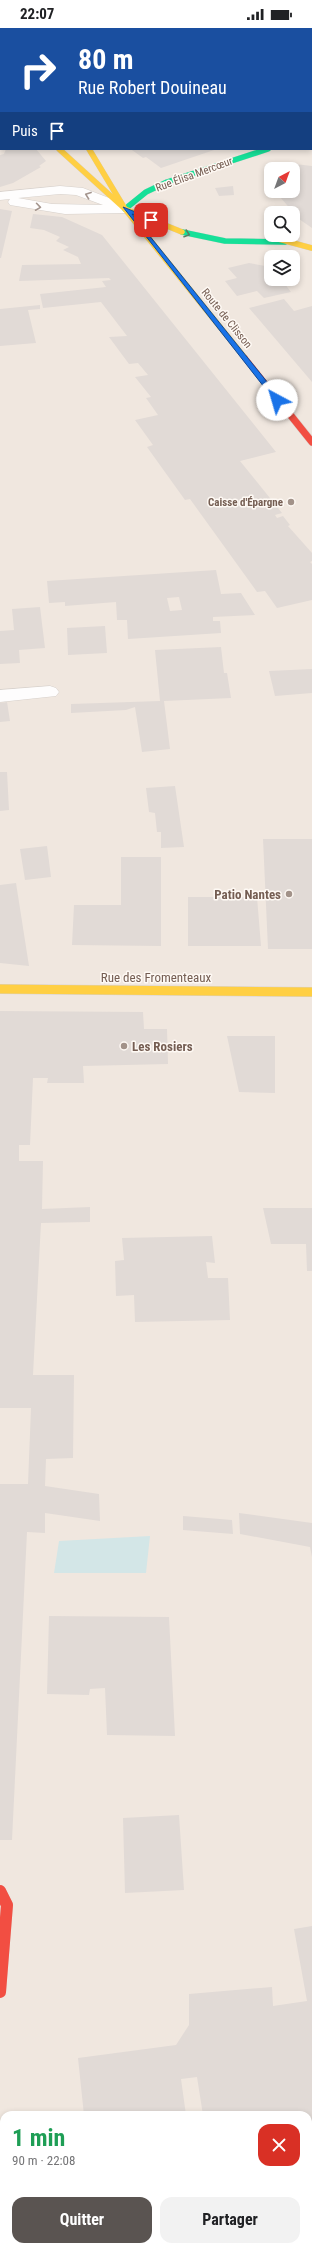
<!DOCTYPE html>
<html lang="fr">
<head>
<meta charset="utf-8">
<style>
  body { margin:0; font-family:"Roboto Condensed",sans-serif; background:#f2f2f2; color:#202124; height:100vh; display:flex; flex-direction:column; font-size:15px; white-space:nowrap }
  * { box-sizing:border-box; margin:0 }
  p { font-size:13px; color:#757577 }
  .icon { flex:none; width:22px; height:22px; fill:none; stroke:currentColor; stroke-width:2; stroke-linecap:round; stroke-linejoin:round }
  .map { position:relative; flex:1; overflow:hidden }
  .sheet { position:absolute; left:0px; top:2083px; width:312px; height:140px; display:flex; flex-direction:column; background:#fff; border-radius:12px 12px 0 0; box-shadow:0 2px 6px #0003 }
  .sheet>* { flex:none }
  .top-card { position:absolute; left:0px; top:0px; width:312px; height:122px; box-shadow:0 2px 6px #0003; background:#1a4fa0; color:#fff; overflow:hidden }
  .needle { width:26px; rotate:41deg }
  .controls { position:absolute; left:264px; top:134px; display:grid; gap:8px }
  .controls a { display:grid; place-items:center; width:36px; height:36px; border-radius:8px; background:#fff; box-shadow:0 2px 6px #0003; font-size:20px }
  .pin { position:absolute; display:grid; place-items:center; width:34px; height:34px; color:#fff; margin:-17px; border-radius:8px; box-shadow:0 2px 6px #0006 }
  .me { position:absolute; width:44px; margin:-22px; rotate:321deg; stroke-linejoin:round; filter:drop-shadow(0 0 3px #0008) }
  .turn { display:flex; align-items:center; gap:14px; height:84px; padding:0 12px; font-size:18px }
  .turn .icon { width:52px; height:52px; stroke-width:2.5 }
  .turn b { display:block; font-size:28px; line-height:34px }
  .then { display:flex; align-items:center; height:38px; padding:0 12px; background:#0003; gap:8px; font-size:15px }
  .round { display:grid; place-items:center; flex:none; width:42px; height:42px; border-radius:12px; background:#f2f2f2 }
  .summary { display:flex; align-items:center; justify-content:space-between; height:68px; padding:0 12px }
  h1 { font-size:24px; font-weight:700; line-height:30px; color:#1e9e55 }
  .cta { display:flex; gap:8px; margin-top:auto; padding:8px 12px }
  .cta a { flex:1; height:46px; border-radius:12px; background:#5a5451; color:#fff; font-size:16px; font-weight:700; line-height:46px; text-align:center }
  .cta a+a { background:#f2f2f2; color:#202124 }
  .status { display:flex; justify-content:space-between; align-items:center; height:28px; padding:0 20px; background:#fff; direction:ltr }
  .status svg { height:11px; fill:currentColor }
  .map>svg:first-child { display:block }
  .residential { fill:#f0e7df; fill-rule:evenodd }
  .water { fill:#d3e6e7 }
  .building { fill:#e1dad6; fill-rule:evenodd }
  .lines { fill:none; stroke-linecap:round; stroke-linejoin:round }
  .lane-casing { stroke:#d6d0cb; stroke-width:1 }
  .street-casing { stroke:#d6d0cb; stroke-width:1 }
  .fast-casing { stroke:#d6d0cb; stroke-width:6 }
  .slow-far1-casing { stroke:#d6d0cb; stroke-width:6 }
  .slow-casing { stroke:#d6d0cb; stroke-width:10 }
  .jam-far2-casing { stroke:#d6d0cb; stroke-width:6 }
  .jam-far1-casing { stroke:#d6d0cb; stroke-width:8 }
  .jam-casing { stroke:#d6d0cb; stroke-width:12 }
  .lane { fill:#fefdfd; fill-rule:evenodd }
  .street { fill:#fefdfd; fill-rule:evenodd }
  .fast { stroke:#16e098; stroke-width:5.5 }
  .slow-far1 { stroke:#ffcf43; stroke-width:5.5 }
  .slow { stroke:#ffcf43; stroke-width:9 }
  .jam-far2 { stroke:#f24e42; stroke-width:5.5 }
  .jam-far1 { stroke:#f24e42; stroke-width:7 }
  .jam { stroke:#f24e42; stroke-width:12 }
  .oneway { stroke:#a4958e }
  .oneway2 { stroke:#5c7e64 }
  .route { fill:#1a73e8; stroke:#114b97 }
  .poi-dot { fill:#a29289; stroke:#fef9f4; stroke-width:1.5 }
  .labels { text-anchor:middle; stroke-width:3; stroke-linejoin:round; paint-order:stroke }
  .far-street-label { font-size:11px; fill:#745d52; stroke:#fef9f4 }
  .far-poi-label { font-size:11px; font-weight:bold; fill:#745d52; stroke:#fef9f4; text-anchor:end }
  .poi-label { font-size:13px; font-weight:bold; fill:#745d52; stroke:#fef9f4; text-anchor:end }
  .street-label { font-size:13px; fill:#745d52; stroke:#fef9f4 }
</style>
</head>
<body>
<div class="status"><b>22:07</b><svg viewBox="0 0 49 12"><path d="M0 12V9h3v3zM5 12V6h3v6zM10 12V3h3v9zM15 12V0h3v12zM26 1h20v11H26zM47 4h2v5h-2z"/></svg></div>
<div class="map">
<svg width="312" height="2223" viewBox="0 0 312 2223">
  <rect width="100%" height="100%" fill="#f8f4f0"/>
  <path class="residential" d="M0,0h312v2223h-312zM1,1h310v120h-310zM271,141h22v22h-22zM271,185h22v22h-22zM271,229h22v22h-22zM4,2087h304v132h-304z"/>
  <path class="water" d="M150,1508l-4,37h-92l5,-32z"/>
  <path class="building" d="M6,121h30l10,12 -7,5 2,1 -28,16 -13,4v-32l4,-1z
    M136,121h81l-56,19 -15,-11 -3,1 -11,-8z
    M286,135l26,3v62l-13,-9 -19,-22 -3,-6h16v-22h-9z
    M233,158l1,9 -15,1 -4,-8z
    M0,181l12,2 -11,47h-1z
    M33,186l29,3 40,18 174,217 -36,9 42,52 -7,2 2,3 6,-2 7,9 -2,1 24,27v8l-2,1 2,2v36l-35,8 -12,-17 -8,1 -67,-93 -5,1 -38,-53 6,-2 -18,-25 23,-5 -12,-17 5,-1 -16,-20 13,-2 -10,-12 -9,1 -20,-27 18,-1 -26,-34 -58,6 -3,-14 66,-7 -4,-6 9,-1 -2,-2 -90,3 3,-16 59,-1 -3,-7 -15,-7 6,-3 -13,-6 4,-4 -16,-7 -14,-2z
    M249,235l22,4v12h10l10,13 -27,6 -7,-7 -20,5 -12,-15 12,-3 -9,-10z
    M284,271l10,12 18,-5v76l-63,-74z
    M40,277v4l-12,1 8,33 -36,3v-37z
    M216,542l5,24 20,-1 14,22 -42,2v4h7l1,12 -93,6 -1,-19h-10l-1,-18 -51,4v-4l-16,1 -2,-22zM179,569l3,13 -12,1 -3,-13z
    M40,579l5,41 -26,2 1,13 -20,1v-33l14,-1 -2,-21z
    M105,598l2,27 -39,2 -1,-27z
    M221,619l3,26h3l4,25 -67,3 6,48 -28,3 -7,-45 -9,3 -55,3v-9l89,-3 -5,-51z
    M312,641v24l-37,3 -6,-25z
    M7,674l3,19 -10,1v-19z
    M0,744h7l2,38 -9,1z
    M175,758l9,61 -23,1v-16h-4l-2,-19 -6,-1 -3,-24z
    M263,811h49v110h-44z
    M47,818l4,31 -26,3 -5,-31z
    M121,829h40v89l-89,-1 2,-40h47z
    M16,855l13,83 -29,-3v-78z
    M188,869h69l4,49h-73z
    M0,983l143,1 1,17h23l1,35 -85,2 1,17h-37l1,-5h-15l-3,67h-11v16h24l-1,48 48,-2v15l-49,1 -8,152h41l-1,83 -27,1 -1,27 54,8 1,27 -55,-8v20l-18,-1 -15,308h-12v-356h28l3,-76h-31z
    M227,1008h48v57l-36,-1z
    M263,1180h49v63h-5l-1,-27h-35z
    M212,1208l3,27 -9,-1 2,16h20l2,42 -95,2 -1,-27 -18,1 -1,-35 9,-1 -2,-22z
    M239,1485l73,10v34l-2,-10 -70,-13z
    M183,1488l49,4 1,14 -50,-4z
    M49,1588l120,1 6,119 -68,-1 -2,-47 -15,1 -1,6 -42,-1z
    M179,1787l5,75 -59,3 -2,-75z
    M312,1898v199h-4v-10h-105l-6,-38 -16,2 5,36h-102l-6,-57 98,-13 13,-20v-31l83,-7 1,19 34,-5 -13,-72z"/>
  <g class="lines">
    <defs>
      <path id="lane" d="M50,658l6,2 3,4 -3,4 -56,6v-12z"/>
      <path id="street" d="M311,103h1v8h-1z
        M60,158l23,2 47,18 2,3 -7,4 -60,1 -55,-9 -2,-3 2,-3 -10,1v-8zM60,166l16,1 27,10 -51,-1 -34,-6z
        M308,2199h4v24h-16l-1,-2 -1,2h-59l2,-4h71z"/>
      <path id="fast" d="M125,181l21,-17 21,-10 101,-33
        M182,204l43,9 60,1"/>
      <path id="slow-far1" d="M59,121l66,60 57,23
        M89,121l36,60 120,149
        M271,209l41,11"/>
      <path id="slow" d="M0,961l312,3"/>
      <path id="jam-far2" d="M245,330l40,50"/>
      <path id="jam-far1" d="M284,379l28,35"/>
      <path id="jam" d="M0,1863l7,14 -7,87"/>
    </defs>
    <use href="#lane" class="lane-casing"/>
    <use href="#street" class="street-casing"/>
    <use href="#fast" class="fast-casing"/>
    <use href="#slow-far1" class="slow-far1-casing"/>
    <use href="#slow" class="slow-casing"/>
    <use href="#jam-far2" class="jam-far2-casing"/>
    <use href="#jam-far1" class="jam-far1-casing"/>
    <use href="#jam" class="jam-casing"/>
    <use href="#lane" class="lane"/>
    <use href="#street" class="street"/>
    <use href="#fast" class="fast"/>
    <use href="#slow-far1" class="slow-far1"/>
    <use href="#slow" class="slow"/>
    <use href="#jam-far2" class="jam-far2"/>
    <use href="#jam-far1" class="jam-far1"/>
    <use href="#jam" class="jam"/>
  </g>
  <defs><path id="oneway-chevron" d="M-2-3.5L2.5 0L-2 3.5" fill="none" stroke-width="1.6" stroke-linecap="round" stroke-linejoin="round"/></defs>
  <g class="oneway">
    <use href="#oneway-chevron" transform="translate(88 167) rotate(-160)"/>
    <use href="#oneway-chevron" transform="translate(38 179) rotate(8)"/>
  </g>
  <use class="oneway2" href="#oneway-chevron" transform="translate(187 206) rotate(19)"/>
  <path class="route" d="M123,179l30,12 -2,3 -19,-8 148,184v3h-5z"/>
  <g class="poi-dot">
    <circle cx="291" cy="474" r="4"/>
    <circle cx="289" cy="866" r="4"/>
    <circle cx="124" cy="1018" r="4"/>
  </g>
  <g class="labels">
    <g class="far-street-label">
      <text transform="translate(194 146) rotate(-20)" y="4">Rue Élisa Mercœur</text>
      <text transform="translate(227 290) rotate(51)" y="4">Route de Clisson</text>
    </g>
    <g class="far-poi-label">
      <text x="283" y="478">Caisse d'Épargne</text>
    </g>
    <g class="poi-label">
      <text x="281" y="871">Patio Nantes</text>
      <text x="132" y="1023" text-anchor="start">Les Rosiers</text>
    </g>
    <g class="street-label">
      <text x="156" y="954">Rue des Fromenteaux</text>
    </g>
  </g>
</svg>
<div class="controls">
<a><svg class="needle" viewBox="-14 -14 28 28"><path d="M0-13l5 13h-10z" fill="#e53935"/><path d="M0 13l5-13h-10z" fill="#757577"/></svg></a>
<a><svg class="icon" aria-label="search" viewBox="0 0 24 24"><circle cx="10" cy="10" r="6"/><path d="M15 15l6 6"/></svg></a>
<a><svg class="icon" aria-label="layers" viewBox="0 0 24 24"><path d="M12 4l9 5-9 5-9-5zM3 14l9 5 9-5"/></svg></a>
</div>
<div class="pin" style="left:151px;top:192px;background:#d93025"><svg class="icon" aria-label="arrive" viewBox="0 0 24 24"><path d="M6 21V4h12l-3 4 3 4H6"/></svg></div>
<svg class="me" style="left:277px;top:372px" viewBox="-20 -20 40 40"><circle r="19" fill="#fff"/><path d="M0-13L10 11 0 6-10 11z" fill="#1a73e8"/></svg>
<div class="top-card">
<div class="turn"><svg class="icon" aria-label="right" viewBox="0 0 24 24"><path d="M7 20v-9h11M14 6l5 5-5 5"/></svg><div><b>80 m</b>Rue Robert Douineau</div></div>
<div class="then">Puis<svg class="icon" aria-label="arrive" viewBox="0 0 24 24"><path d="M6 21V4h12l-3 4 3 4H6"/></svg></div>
</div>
<section class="sheet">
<div class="summary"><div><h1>1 min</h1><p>90 m · 22:08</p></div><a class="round" style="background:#d93025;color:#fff"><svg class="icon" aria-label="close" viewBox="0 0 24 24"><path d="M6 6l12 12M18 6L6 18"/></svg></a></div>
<div class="cta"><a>Quitter</a><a>Partager</a></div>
</section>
</div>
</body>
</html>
